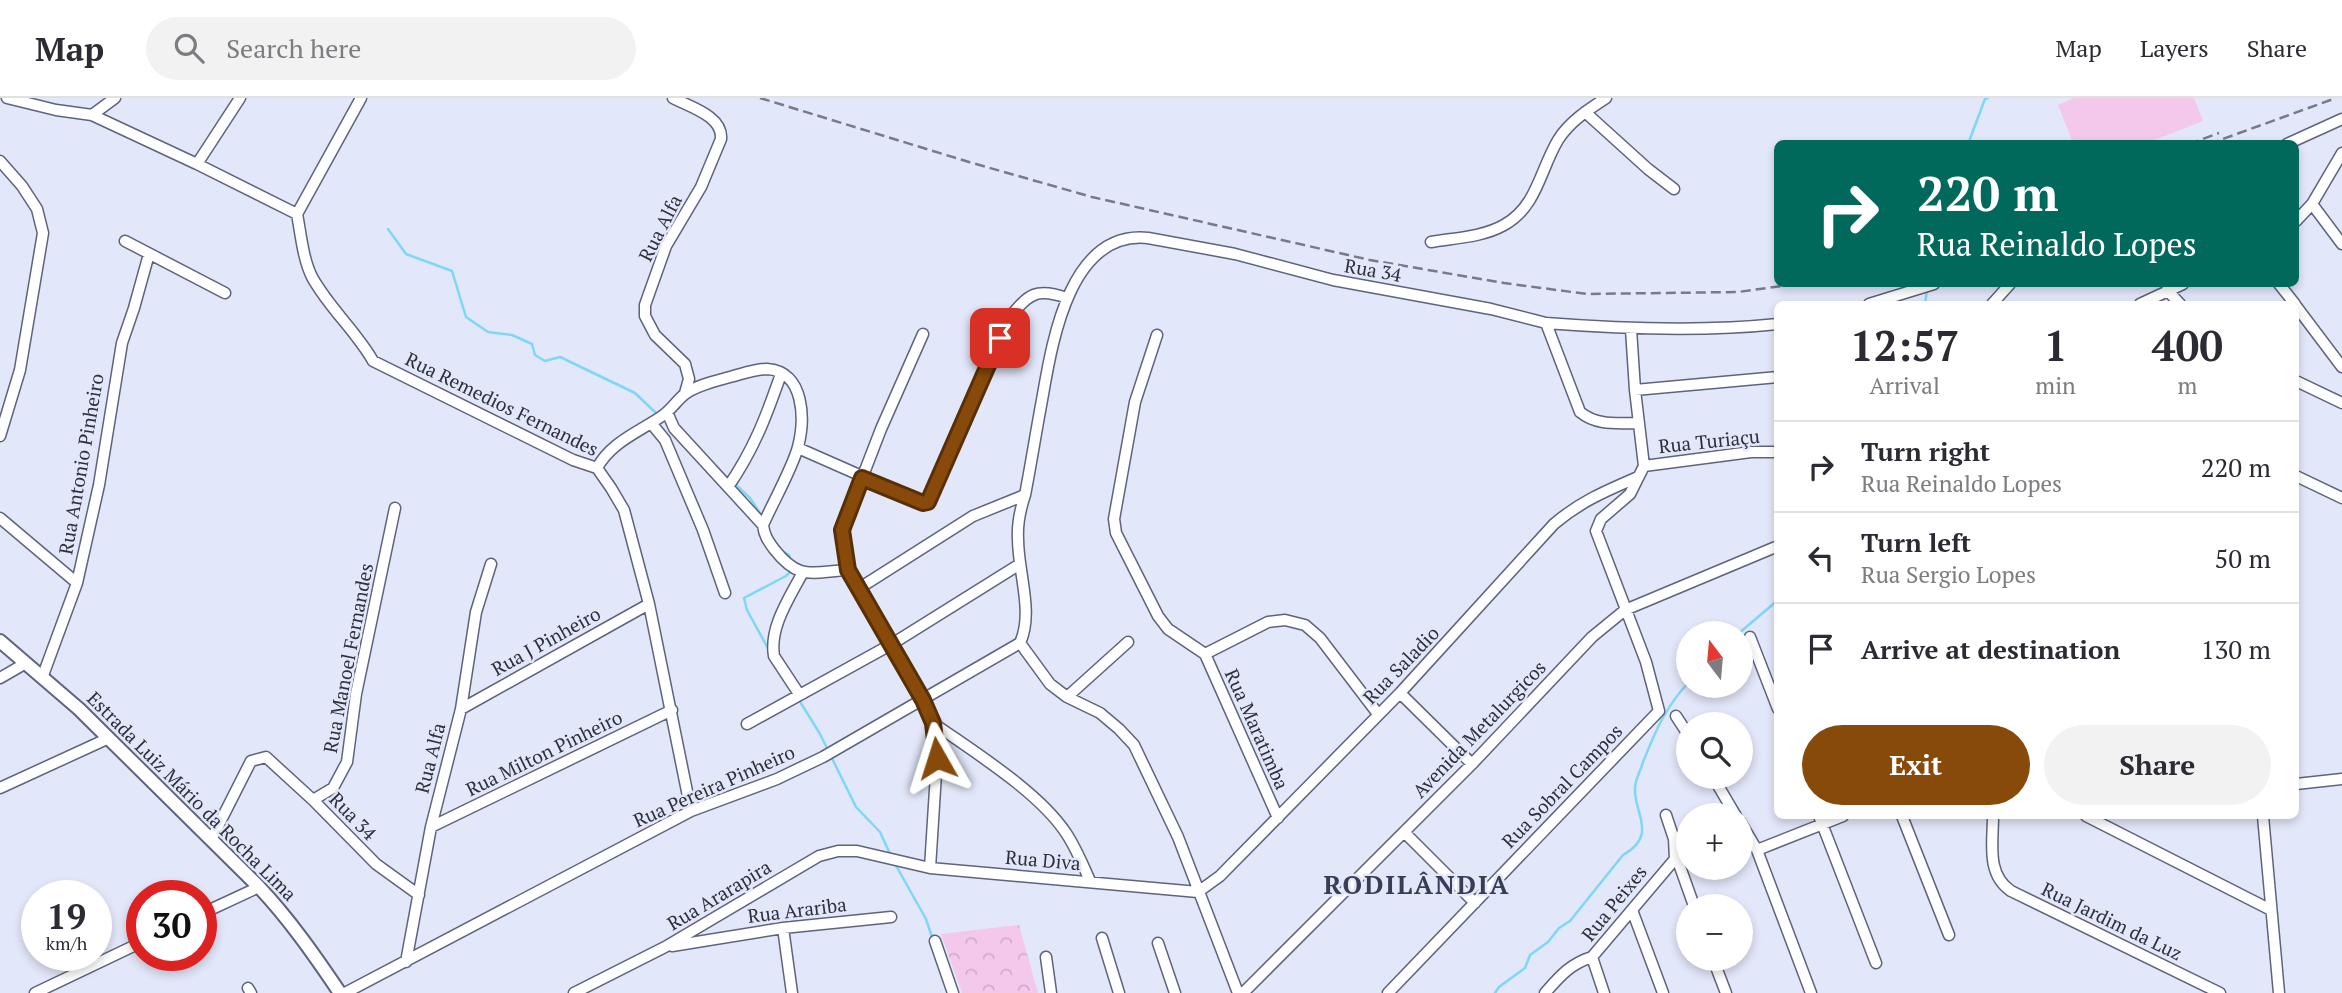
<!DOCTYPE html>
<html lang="en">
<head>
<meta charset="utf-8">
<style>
  body { margin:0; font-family:"PT Serif",serif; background:#f2f2f3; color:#2b2b33; height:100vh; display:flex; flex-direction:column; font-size:26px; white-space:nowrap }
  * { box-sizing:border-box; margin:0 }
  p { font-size:23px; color:#7c7c81 }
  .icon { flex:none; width:38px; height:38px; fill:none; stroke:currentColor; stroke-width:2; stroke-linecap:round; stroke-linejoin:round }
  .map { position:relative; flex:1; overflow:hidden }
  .side { position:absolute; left:1774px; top:203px; width:525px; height:518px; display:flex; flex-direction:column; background:#fff; border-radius:10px; box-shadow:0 4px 10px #0003 }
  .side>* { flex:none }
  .guide { position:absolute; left:1774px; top:42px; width:525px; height:147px; border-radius:10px; box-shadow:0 4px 10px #0003; background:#00695c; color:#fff; overflow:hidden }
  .needle { width:46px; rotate:344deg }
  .buttons { position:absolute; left:1676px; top:523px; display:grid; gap:14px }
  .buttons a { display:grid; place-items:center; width:77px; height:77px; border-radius:50%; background:#fff; box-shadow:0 4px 10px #0003; font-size:35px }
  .speed { position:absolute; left:21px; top:782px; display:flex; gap:14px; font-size:35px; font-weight:700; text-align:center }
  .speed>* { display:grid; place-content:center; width:91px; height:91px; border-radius:50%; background:#fff; box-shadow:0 4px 10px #0003; line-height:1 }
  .speed small { font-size:18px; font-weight:400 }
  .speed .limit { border:10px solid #d22; background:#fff; color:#111 }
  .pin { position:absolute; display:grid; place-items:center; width:60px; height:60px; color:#fff; margin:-30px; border-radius:14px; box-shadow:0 4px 10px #0006 }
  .me { position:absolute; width:77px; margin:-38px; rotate:354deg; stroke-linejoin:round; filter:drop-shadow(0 0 5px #0008) }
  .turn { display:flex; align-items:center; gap:24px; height:147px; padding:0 28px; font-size:32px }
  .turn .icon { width:91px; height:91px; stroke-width:2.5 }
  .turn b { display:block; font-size:49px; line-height:60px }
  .eta { display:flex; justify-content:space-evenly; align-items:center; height:119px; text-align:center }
  .eta b { font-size:42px; font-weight:800; line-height:49px }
  .button { display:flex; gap:14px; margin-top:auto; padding:14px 28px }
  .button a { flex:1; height:80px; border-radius:42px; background:#874a0a; color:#fff; font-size:28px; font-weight:800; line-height:80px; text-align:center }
  .button a+a { background:#f2f2f3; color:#2b2b33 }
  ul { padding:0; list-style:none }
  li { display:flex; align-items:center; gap:21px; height:91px; padding:0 28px; border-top:2px solid #e1e1e2 }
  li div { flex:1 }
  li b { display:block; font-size:26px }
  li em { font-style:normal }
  header { display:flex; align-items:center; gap:42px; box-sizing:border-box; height:98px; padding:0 35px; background:#fff; border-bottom:2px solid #e1e1e2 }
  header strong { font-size:33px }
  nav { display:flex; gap:38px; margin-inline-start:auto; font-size:24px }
  .search { width:490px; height:63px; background:#f2f2f3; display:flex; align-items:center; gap:18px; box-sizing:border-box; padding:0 24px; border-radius:38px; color:#7c7c81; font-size:26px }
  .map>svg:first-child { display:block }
  .grass { fill:#f4c8eb }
  .park { fill:url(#park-crowns) }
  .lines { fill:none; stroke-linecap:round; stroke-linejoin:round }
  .stream { stroke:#7fd7f3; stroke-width:2.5 }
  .minor-casing { stroke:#5e637e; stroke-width:13 }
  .major-casing { stroke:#5e637e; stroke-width:16 }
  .minor { stroke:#fff; stroke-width:10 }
  .major { stroke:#fff; stroke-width:12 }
  .rail { stroke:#777a88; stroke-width:2.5; stroke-dasharray:10 5; stroke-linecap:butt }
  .route-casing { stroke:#583006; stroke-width:18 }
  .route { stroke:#874a0a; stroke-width:12 }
  .labels { text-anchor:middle; stroke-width:5; stroke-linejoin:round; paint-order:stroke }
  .street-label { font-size:19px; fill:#2e303c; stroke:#e3e7fa }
  .district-label { font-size:26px; font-weight:bold; letter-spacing:2px; fill:#383c56; stroke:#e3e7fa }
</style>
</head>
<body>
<header>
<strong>Map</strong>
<div class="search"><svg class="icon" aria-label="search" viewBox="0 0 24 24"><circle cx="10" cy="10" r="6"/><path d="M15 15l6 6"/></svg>Search here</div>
<nav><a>Map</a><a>Layers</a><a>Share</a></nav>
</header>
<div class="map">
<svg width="2342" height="895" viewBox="0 0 2342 895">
  <defs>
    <pattern id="park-crowns" width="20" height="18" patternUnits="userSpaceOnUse" patternTransform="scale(1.75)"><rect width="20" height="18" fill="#f4c8eb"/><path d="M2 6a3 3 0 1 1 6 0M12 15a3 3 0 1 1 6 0" fill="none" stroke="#d2acca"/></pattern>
  </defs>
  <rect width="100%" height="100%" fill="#e3e7fa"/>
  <path class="grass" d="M2074,0h120l9,23 -56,22h-74l-15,-38z"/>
  <path class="park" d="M1019,827l19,68h-76l-21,-59z"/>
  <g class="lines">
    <path class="stream" d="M1968,46l17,-45 3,-1
      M388,131l18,25 46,17 14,46 22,15 24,3 20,9 3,11 10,6 15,-4 75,36 22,21
      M1925,206l2,-14
      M714,367l16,15
      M735,386l15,14 12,18
      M782,453l7,4 2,6
      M1738,536l40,-34
      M770,554l-23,-42 -3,-12 42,-22 6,-6
      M799,602l21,34 36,73 24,25 11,24
      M894,764l32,57 7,21
      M1495,895l4,-6 26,-19 5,-13 18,-13 11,-14 11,-7 53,-66c36,-20 10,-43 12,-67 0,-8 6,-18 8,-26 12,-30 23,-56 46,-80"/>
    <defs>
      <path id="minor" d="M7,0l49,12 36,5 105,49 100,50
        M673,0c17,9 50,18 48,41l-20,48 -35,59 -21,59v11l10,19 30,29 4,15 -4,14
        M1585,14l63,57 26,20
        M92,17l23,-17
        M2287,46l55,-25
        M0,63l22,25 15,23 6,24 -23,137 -20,66
        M197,66l43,-66
        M2312,106l30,40
        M297,116c4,21 6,45 15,63 17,31 44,54 61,84l200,99 24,8 14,20 13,22 25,94 42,207
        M297,116l64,-116
        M2296,123l16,-17 30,-51
        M125,143l100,52
        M1431,144c24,-4 52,-5 73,-17 33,-18 36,-55 54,-85 11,-18 31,-31 48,-42
        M2279,186l16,20
        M2167,192l13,14
        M1869,206l65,-20
        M1992,206l18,-20
        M2140,206l43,-20
        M2296,208l46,61
        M1546,225c77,6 155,9 232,1
        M923,236l-42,95 -39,101 6,40 55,93 30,60 4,35 -7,110
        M1157,237l-22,67 -21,117 2,14 42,83 10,13 37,25
        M2296,283l46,22
        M1635,292l143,-13
        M667,314l7,16 89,97
        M651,325l14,17 38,90 22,63
        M798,350l125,55h4l82,-185c20,-24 27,-31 58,-20
        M1644,368l107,-14h27
        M597,370c14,-26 42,-36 65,-52 9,-6 15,-16 23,-22 12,-9 31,-13 45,-17 12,-3 25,-8 37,-8 38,2 38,51 31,78 -6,22 -25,55 -35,78 1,10 5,16 11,24 25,32 37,23 74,21
        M2296,378l46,22
        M728,389c26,-38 38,-70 53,-113
        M0,420l77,65
        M858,491l115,-73 52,-21
        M1750,539l28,72
        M1020,545c14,-31 -2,-70 -2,-104 -1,-16 2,-29 7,-44 6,-31 11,-63 17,-95 10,-57 27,-170 106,-162l87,16 98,26 158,29 55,14 34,89c17,14 37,11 58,11
        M1020,545l30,41 17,13 33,16 19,16 15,16 44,92 60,156
        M1205,556l63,-32 17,-2 20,5 15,13 58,76
        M1205,556l73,164
        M0,580l26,-15
        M42,580l35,-95 22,-98 23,-142 12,-35 15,-54
        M1400,595l72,71
        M799,596l-25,-38c-5,-29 16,-59 29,-84
        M1067,599l61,-55
        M461,611l188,-105
        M1676,618l13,20
        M933,625c41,29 106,69 133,110 10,15 17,32 24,48
        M747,626l145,-80 128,-80
        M1713,679l23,39
        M2296,686l46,-5
        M0,690l109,-50
        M313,702l20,-12 14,-26 9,-68 39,-186
        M1666,717l8,24 1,20
        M1819,718l57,147
        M1902,718l47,119
        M1993,718c0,27 -7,58 18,75l209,102
        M2086,718l185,94
        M2263,718l16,177
        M1741,725l16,27 54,143
        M431,729l241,-117
        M1404,734l71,71
        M212,740l39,-77 15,-4 47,43 63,64 43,31
        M1757,752l86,-34
        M1675,761l3,2 16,45
        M1198,794l22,-16 180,-183 154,-169c27,-23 52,-33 84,-47
        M1632,812l31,83
        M201,816l58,-27
        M783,830l9,65
        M1102,840l17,55
        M935,843l18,52
        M1158,845l17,50
        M672,848l111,-18 108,-11
        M1046,859l5,36
        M1592,859l12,36
        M1713,861l13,34
        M406,864l25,-135 30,-118 15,-97 15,-48
        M248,890l3,5
        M35,895l107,-51
        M345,895l346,-182 86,-32 46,-22 197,-114
        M574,895l91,-46 154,-91 19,-5h19l73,17 268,24
        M1243,895l229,-229 120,-127 33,-27 153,-64
        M1388,895l271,-282 -13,-49 -50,-131 5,-12 29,-25 14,-28 -9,-76 -4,-61
        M1545,895c15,-17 25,-29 47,-36l83,-98"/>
      <path id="major" d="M0,543l79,68 180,178c31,33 56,69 81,106"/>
    </defs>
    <use href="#minor" class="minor-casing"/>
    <use href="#major" class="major-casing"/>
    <use href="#minor" class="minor"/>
    <use href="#major" class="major"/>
    <path class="rail" d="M760,0l209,64 123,35 278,63 134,23 83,11 151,-2 59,-8
      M2189,46l30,-11
      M2209,46l127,-46"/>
  </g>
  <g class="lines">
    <defs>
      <path id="route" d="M937,660l-4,-35 -10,-23 -75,-130 -6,-40 20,-52 61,25 5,-1 72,-164"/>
    </defs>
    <use href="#route" class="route-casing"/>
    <use href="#route" class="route"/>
  </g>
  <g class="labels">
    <g class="street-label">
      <text transform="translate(660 130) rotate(-63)" y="7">Rua Alfa</text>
      <text transform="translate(1373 172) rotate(10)" y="7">Rua 34</text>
      <text transform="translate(502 306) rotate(26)" y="7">Rua Remedios Fernandes</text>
      <text transform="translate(1709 343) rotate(-6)" y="7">Rua Turiaçu</text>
      <text transform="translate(81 366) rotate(-80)" y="7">Rua Antonio Pinheiro</text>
      <text transform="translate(546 543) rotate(-29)" y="7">Rua J Pinheiro</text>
      <text transform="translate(348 560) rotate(-79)" y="7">Rua Manoel Fernandes</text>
      <text transform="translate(1401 567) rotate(-46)" y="7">Rua Saladio</text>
      <text transform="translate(1257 631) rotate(66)" y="7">Rua Maratimba</text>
      <text transform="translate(1479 631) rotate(-46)" y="7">Avenida Metalurgicos</text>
      <text transform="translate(544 655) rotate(-26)" y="7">Rua Milton Pinheiro</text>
      <text transform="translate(430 660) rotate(-76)" y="7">Rua Alfa</text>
      <text transform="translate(714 688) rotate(-24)" y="7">Rua Pereira Pinheiro</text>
      <text transform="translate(1562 688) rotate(-46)" y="7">Rua Sobral Campos</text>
      <text transform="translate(192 698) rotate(45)" y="7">Estrada Luiz Mário da Rocha Lima</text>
      <text transform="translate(353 718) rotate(46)" y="7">Rua 34</text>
      <text transform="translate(1043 762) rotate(5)" y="7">Rua Diva</text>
      <text transform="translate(719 797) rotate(-31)" y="7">Rua Ararapira</text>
      <text transform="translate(1614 805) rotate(-51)" y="7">Rua Peixes</text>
      <text transform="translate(797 812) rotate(-7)" y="7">Rua Arariba</text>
      <text transform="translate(2112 823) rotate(26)" y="7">Rua Jardim da Luz</text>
    </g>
    <g class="district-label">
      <text x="1417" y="796">RODILÂNDIA</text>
    </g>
  </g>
</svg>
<div class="buttons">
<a><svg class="needle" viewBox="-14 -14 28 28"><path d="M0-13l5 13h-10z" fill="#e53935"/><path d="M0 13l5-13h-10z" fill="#7c7c81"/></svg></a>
<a><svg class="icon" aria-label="search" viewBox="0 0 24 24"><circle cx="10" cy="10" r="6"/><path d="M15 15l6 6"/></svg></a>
<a>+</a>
<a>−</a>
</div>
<div class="speed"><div>19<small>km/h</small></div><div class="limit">30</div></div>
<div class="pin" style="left:1000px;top:240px;background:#d93025"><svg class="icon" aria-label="arrive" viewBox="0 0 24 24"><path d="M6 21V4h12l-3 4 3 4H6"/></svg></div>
<svg class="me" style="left:937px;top:660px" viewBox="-20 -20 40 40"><path d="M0-17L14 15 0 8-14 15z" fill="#874a0a" stroke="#fff" stroke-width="4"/></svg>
<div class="guide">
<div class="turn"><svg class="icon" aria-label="right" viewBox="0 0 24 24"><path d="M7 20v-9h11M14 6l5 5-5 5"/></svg><div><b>220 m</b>Rua Reinaldo Lopes</div></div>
</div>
<section class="side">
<div class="eta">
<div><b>12:57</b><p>Arrival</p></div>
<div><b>1</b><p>min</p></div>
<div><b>400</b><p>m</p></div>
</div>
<ul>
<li><svg class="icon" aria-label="right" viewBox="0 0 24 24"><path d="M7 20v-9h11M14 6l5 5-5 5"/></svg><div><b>Turn right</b><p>Rua Reinaldo Lopes</p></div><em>220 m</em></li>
<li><svg class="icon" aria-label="left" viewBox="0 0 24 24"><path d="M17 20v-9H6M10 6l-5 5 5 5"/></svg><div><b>Turn left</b><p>Rua Sergio Lopes</p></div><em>50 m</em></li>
<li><svg class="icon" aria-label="arrive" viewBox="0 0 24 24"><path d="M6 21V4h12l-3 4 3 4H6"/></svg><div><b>Arrive at destination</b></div><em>130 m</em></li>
</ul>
<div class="button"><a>Exit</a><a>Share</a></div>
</section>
</div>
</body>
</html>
